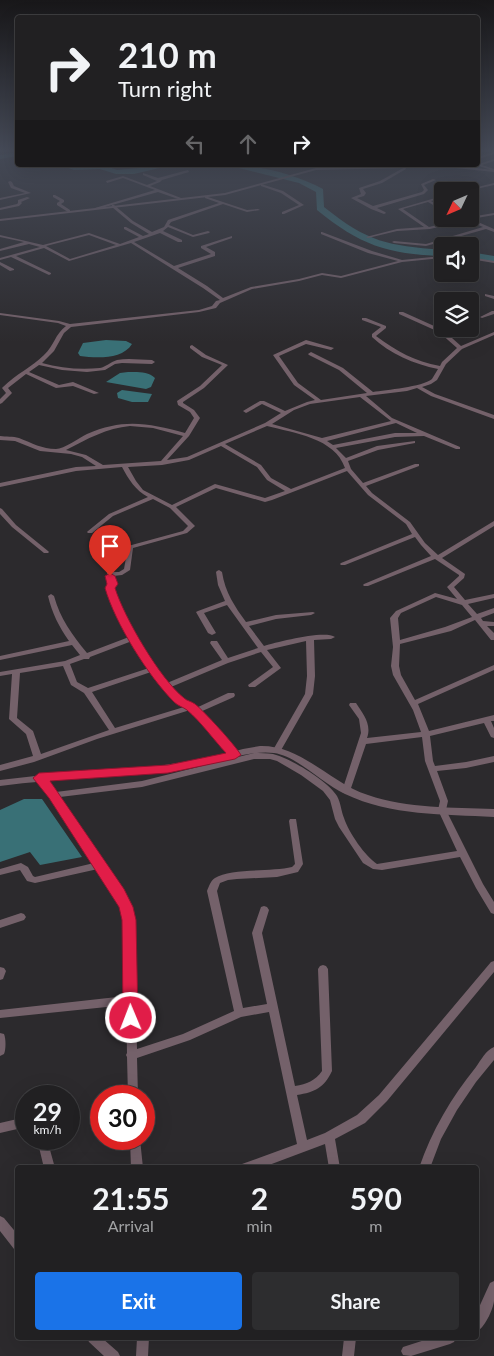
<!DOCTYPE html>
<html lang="en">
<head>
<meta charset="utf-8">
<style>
  body { margin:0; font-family:Lato,sans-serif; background:#2d2d2f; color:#f1f3f6; height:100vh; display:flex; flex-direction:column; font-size:19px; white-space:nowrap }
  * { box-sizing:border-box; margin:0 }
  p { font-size:16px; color:#a2a3a5 }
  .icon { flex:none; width:28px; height:28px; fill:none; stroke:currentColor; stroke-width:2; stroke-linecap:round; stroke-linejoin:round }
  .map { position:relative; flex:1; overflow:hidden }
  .details { position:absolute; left:15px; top:1165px; width:464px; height:175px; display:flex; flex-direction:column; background:#212022; border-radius:5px; box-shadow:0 5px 20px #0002,0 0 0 1px #3e3e40 }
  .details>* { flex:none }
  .banner { position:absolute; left:15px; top:15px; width:465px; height:152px; border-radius:5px; box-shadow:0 5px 20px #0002,0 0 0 1px #3e3e40; background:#212022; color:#f1f3f6; overflow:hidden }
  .needle { width:32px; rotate:226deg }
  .tools { position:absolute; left:434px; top:182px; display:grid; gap:10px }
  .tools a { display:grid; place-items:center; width:45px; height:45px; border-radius:5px; background:#212022; box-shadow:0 5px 20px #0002,0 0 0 1px #3e3e40; font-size:25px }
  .speed { position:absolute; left:15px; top:1085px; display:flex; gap:10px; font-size:25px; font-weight:700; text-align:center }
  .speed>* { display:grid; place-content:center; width:65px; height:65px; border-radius:50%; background:#212022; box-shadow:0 5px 20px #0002,0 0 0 1px #3e3e40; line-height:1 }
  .speed small { font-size:12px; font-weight:400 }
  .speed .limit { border:8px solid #d22; background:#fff; color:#111 }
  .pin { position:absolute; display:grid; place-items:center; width:42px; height:42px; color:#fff; margin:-51px -21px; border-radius:50% 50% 50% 0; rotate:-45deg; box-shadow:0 0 5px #0007 }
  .pin .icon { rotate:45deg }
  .me { position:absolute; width:55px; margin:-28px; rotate:359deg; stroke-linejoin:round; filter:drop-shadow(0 0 4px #0008) }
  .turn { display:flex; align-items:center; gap:18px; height:105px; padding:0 20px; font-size:22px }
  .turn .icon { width:65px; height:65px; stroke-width:2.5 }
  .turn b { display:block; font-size:35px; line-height:42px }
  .lanes { display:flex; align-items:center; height:48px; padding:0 20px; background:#0003; justify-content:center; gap:25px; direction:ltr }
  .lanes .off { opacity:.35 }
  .eta { display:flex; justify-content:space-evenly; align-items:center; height:85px; text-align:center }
  .eta b { font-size:30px; font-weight:700; line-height:35px }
  .primary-button { display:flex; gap:10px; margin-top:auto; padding:10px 20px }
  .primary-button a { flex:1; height:58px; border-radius:5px; background:#1a73e8; color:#fff; font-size:20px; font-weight:700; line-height:58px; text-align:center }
  .primary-button a+a { background:#2d2d2f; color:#f1f3f6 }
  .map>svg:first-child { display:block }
  .water { fill:#397076 }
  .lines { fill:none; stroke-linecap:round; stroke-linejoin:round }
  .river { fill:#397076; fill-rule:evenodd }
  .minor { fill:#74616a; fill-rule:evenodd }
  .tertiary { fill:#74616a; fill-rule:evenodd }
  .route { fill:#e11d48; stroke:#92132f }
</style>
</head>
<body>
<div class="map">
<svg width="494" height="1356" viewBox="0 0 494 1356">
  <rect width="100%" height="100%" fill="#2c2a2d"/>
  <path class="water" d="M106,340l20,1 6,3c-10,16 -36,14 -52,12l-2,-3 5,-10z
    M128,372c9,0 20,-1 27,6l-4,9 -5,2 -40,-7 14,-9z
    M122,390l30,4 -4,8h-16l-14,-4 -1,-5z
    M24,799h18l40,58 -42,8 -10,-13 -30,10v-52z"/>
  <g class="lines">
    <path class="river" d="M18,152v4l-18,3v-4z
      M60,165h43l14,5 55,-5 -38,9h-18l-16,-5 -26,1z
      M227,165c32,0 68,9 96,24l1,18c45,36 63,38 118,43v6c-55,-2 -82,-11 -125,-46l-1,-18 -17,-9z
      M470,252l24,4v6l-24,-4z"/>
    <path class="minor" d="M493,152h1v2l-16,5v-2z
      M494,159v2l-12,4 12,4v2l-18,-6z
      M405,167l1,2 -24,14 -19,6 3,4 -2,3 -7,2 16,8 49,-14 2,-2 -3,-6 12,-5 3,1 -12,5 4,5 -4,4 -47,14 8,4 1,1 -2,1 -13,-5 -20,-11 10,-4 -2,-6 21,-7z
      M188,170l1,2 -27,8 -2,2 -10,4 31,12v2l-23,-8 -60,17 -3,-1 60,-18 -32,-12 -16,5 -1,-2 17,-5 24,9 10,-4 -14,-6v-2l15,5z
      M10,181l2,1 2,4 17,7 -31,7v-2l25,-5 -14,-5 -3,-6z
      M494,183v2l-27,6h-6z
      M261,184l22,7 21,14 -20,9h-2v-2l17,-7 -18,-12 -20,-7z
      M53,195h2l9,5v2l-3,2 9,6v2h-2l-11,-7v-2l3,-2 -7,-4z
      M205,196l42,14 11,-1 2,1 -13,2 -24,-8 -52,18 -2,3 24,10 15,-4 2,1 -1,1 -16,4 -25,-10 -5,4 19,9v2h-4l-18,-9 -26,9 40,24 37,-12 -10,-6v-2l31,-10v2l-26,9 9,5v4l-37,12 29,18 16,12 28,-11 48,-8 23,-6 19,3 57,-15 -30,-8 -47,-19v-2h1l50,19 30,9 40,-4v2l-40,4 -61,16 -19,-3 -23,6 -47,8 -32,14 -4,5 -17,4 -128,15 -7,6 -10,18 -12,12c18,5 38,7 58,5 6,-1 10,-6 17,-8 12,-2 23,0 35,0l3,2 -3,2 -30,-1 -7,1 -10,6 -18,2 -25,-2 -23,-5 -10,7 30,13 14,-3 26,11 -5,1 -21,-8 -17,2 -30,-14 -18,14 4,5 -10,10 -2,1v-5l6,-6 -4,-5 1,-1c13,-13 29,-20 41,-32 10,-9 11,-21 22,-29l-8,-3 -58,-8v-2l59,8 11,3 129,-14 13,-4 4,-5 4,-1 -17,-12 -72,-45 -62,18 -25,-13 -28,8 35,17v1l-2,1 -38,-18 -11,3v-2l40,-11 -11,-3 -29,7v-2l24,-7 -24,-5v-2l43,10 46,-12 31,11 19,-7 -15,-8v-2h2l17,9 6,-2 -18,-11 -19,-16v-2h2l19,16 19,11 12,-5 4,-7 51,-17 -14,-5zM89,235l27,10 -46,14 -24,-13z
      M442,196v2l-11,3 11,7v2l-14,-8 -25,7 26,18 33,-8h8v-2l24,-4v2l-23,4 23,10v3l-8,-3 -60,17 -32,-3 -2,-1 2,-1 32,3 57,-17 -16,-7 -37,9 -33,2 -29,7 -2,-1 31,-8 27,-2 -26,-18z
      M27,197l3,1 -9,4 1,1 -3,3 -19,4v-2l17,-4 1,-1v-3z
      M470,257l24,4v2l-24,-4z
      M0,262l14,7v1l-4,1 -10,-6z
      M485,294l9,2v3l-9,-3z
      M492,311h2v3l-12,4 -2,-1z
      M399,312h4l40,18 18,16 33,-14v3l-32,14 -16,15 -9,16 -6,4 -9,3 13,7 59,21v4l-63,-23 -14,-8 -10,3 -41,5 26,22 68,29v2h-4l-32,-13 -29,1 -59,11 10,10 31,-12 38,-5v2l-37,7 -30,11 3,8 12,14 52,-19h4v2l-53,20 6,7 38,29 15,21 13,12 56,-34v5l-52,32 23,16 -1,4 -10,9 11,13 29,-6v4l-26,6 9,10 17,-6v5l-13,5 2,3 11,1v4h-7l7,7v7h-3l-16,-20 -24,11 -51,13 -1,22 2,9 14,25 79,-35v5l-76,34 11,27 65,-16v6h-3l3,7v10l-3,-1 -7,-14 -54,13 3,25 2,5 31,-4 28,-6v6l-28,6 -29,3 11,30 -2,9 37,74 11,18v12l-3,-1 -15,-25 -16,-31 -78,13 -9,-1 -10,-6 -24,-36 -4,-8 -5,-19 -7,-9 -22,-16 -24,-14 -7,-2h-16l-112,28 -82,10 62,93 9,17 3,14 3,128 46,-15 51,-23 -27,-120c2,-5 4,-11 8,-13 15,-10 57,-6 77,-11l3,-3 -6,-43 1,-2h6l7,45 -5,8 -21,5 -40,2 -9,1 -8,3 -3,8 26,117 24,-4 -15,-71 9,-26 3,-1 3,1 2,3 -7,23 33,153c12,-2 20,-5 27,-15l-4,-102 2,-3 3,-1 3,1 2,3 4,102c-8,17 -17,21 -35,24l10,45 18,-7 32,-18 22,-20 112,-133 3,-1v11l-107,129 -22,22 -30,16 5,29h-11l-4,-24 -64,24h-20l1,-4 55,-20 -28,-132 -28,5 -51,23 -53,18 1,38h-10l-1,-39 -1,-2 1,-2 -1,-48 -126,13v-8l126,-14 -2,-75 -3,-14 -6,-12 -17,-26 -63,14 -8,-2 -7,-11 -20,5v-6l21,-6 7,4 5,9 2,1 59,-14 -46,-70 -12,-13 -1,-2 1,-2h6l14,16 86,-11 112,-28c6,0 13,0 19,1 17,4 55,27 64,42 4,7 4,15 7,22 5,15 21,38 33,46l80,-13 -19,-41 2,-9 -15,-40 -3,-24 -56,7 -16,47 -1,2h-6l-1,-2 19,-58 -2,-14 -10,-14 1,-2h6c7,11 16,21 11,35l54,-6 -8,-22 -20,-35 -2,-9 2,-19 -3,-29 6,-7 37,-17 2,-1 22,6 -10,-12 12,-11v-1l-24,-16 -67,27h-4l-1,-1 1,-1 67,-28 -10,-11 -6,-8 -70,28h-4l-1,-1 1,-1 71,-29 -6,-10 -38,-29 -21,-24 -75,29 -7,2 -49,-14 -40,19 19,19 -8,7 -54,15 -3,22 -8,5 -9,1 2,8 -2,4c5,17 15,35 24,49 10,15 18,32 30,46l55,-23 -12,-17 1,-2h6l11,17 30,-10 -31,-43 -23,8 12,20 -4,2 -4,-2 -12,-21 2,-1 27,-10 -7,-16 -2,-13 1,-1 2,-1 3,2c3,20 13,35 24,50l30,-7 37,-3 2,1 -4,2 -35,4 -27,7 15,20c14,-4 60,-16 71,-9l-4,2 -17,1 1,36 -2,18 -33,58h-6l-1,-2 32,-56 2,-18 -1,-35 -39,9 14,18 -26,19h-6l-1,-2 25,-18 -12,-15 -33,11 -57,24 12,12 13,9 32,-15h6l1,2 -1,2 -34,15 38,41 1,2 -1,2h-6l-42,-47 -93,29 -63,23 -34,9v-6l33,-9 -7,-22 -17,-15 3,-45 -12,2v-4l65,-11 15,-6 -8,-10 -72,15v-4l69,-15c-10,-14 -17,-28 -21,-45l3,-2 3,2c6,22 18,39 33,57l42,-16 -20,-41 -2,-8 2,-4 -2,-10 2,-14 1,-1h4l1,1 -1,12h5l5,-3 4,-23 55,-15 5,-5 -18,-18 -17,-9 -40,17 -21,17h-4l-1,-1 1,-1 21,-17 39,-17c-13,-7 -19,-17 -26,-30l-46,4 -76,16v-4l76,-16 20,-1 -14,-9 -11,-3 -31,-3 -25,-10 -15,-1v-4c6,1 13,0 19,2 13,5 23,11 37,11 8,0 23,-11 31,-15 36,-16 62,-11 98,-1l9,-15 -4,-6 -12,-7 -1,-4 23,-15 22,-21 -20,-8 -12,-9v-2l2,-1 14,10 22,10 -24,23 -21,14v1l11,7 6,8 -11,18 -22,24 20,-3 78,-34 16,-10 -19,-9 -14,8 -2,1 -3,-2 17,-10h4l21,10 22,-9 8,-2 -21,-15 -21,-30 33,-15 28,8 -3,2 -25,-6 -27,12 19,27 23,17 46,-7 -28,-23 -30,-15 -1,-1 3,-2 32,16 30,24c13,-2 49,-5 59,-13 2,-3 4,-7 6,-10 -24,-5 -48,-15 -66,-32v-3l9,-7 -19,-7v-2h4l20,8v2l-10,8c22,16 38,25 64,30l2,-4 15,-14 -18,-16 -40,-18zM360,397l31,24 -69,17 -50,-14 22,-14 16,-6zM396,423l21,10h-22l-62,12 -6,-4zM130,426l23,2 30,8 -22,25 -58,4 -17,-10 -20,-5c21,-11 41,-22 64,-24zM267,426c27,7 68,12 78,42l-54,21 -20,-11 -10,-13 -36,-21zM221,446l36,21 10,13 18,11 -20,7 -50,-14 -43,21 -29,-15 -7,-9 -8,-14 34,-2 27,-5zM436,597l26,8 10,12 -27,10 -45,13 -2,-22 3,-5zM132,641l17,27 -61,20 -11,-6 -7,-18 14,-5h5l1,-2zM63,666l8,19 13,8 25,37 -68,24 -8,-23 -16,-13 3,-45zM151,672c8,13 20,27 33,35l-69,21 -23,-36z
      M0,508l2,1 14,16 32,26 1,1 -1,1h-4l-32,-26 -12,-13z
      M21,913l3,1 2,3 -2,3 -24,8v-8z
      M0,967l4,1 2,3 -3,8 -3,1z
      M0,1033l4,1c2,5 2,15 0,20l-4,2z
      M494,1047v13l-18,22 -19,28 -16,29 -11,29h-11c13,-38 32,-70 57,-101 5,-7 10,-17 18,-20z
      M26,1117v10l-26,6v-10z
      M37,1139h10l8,29h-11z
      M130,1139h10l3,29h-12z
      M0,1216l4,2 14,17v16l-4,-2 -14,-18z
      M494,1281c0,7 0,14 0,20 -1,9 -10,28 -18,31v-18l14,-31z
      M87,1338h15l16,14 2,4h-16l-15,-14z
      M137,1338h12l-1,18h-12z
      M344,1338h12l-2,18h-12z
      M431,1338h25l-2,4 -4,2 -39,12 -8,-1 -2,-4 2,-4z"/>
    <path class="tertiary" d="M450,165l44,5v2l-47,-5 -131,3 -91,25 -225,26v-2l225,-26 91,-25z
      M260,746c42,-1 70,37 108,49 40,14 84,12 126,14v8c-50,-3 -103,-1 -149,-23 -22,-10 -48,-38 -71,-41 -26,-4 -66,13 -93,17 -60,8 -121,8 -181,16v-6l53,-6 105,-8 52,-8 33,-9z"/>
  </g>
  <linearGradient id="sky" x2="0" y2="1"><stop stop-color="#181719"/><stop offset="0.44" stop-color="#454a57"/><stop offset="1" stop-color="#454a57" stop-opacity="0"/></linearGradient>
  <rect width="494" height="342" fill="url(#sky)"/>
  <path class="route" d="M110,573l5,3 3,8 -3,4c9,29 45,91 69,110 3,3 7,3 11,6 9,7 40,41 46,51l-6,4 -67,14 -118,8 74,108 9,18 3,13 2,98 -2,5 -5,2 -6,-2 -2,-5 -1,-98 -3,-13 -70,-109 -16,-20 6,-5 129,-8 58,-12c-13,-14 -25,-31 -39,-43 -4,-3 -9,-4 -13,-8 -26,-26 -59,-79 -69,-114l2,-4 -2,-8z"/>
</svg>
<div class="tools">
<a><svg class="needle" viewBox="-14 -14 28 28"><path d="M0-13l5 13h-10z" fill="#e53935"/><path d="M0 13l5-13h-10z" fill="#a2a3a5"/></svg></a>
<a><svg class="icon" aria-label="sound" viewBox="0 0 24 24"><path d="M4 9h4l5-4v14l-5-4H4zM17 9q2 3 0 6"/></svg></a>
<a><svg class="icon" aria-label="layers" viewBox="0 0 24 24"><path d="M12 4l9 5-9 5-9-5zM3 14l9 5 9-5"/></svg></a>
</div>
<div class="speed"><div>29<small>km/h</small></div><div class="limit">30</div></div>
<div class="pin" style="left:110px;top:576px;background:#d93025"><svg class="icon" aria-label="arrive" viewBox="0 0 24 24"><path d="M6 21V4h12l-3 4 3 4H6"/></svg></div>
<svg class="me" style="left:131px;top:1018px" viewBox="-20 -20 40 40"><circle r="17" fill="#e11d48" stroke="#fff" stroke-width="3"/><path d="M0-11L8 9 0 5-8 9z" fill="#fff"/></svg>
<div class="banner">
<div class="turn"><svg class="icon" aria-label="right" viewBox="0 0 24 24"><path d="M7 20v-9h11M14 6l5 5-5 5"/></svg><div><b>210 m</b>Turn right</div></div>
<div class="lanes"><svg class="icon off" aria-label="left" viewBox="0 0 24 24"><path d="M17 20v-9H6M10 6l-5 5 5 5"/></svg><svg class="icon off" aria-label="ahead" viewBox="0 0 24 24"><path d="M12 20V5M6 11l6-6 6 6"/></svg><svg class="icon" aria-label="right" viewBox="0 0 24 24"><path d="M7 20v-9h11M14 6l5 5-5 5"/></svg></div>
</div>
<section class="details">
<div class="eta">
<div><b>21:55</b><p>Arrival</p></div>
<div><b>2</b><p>min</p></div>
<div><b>590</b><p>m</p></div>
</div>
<div class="primary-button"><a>Exit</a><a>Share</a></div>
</section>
</div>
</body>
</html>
